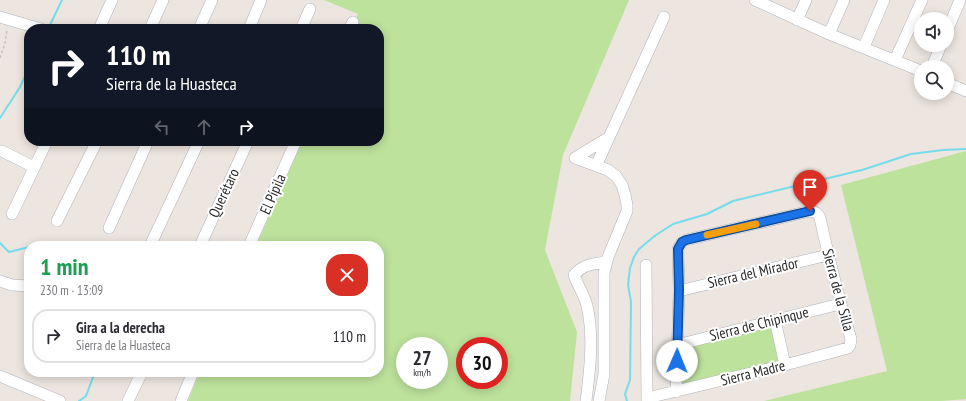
<!DOCTYPE html>
<html lang="es">
<head>
<meta charset="utf-8">
<style>
  body { margin:0; font-family:"PT Sans Narrow",sans-serif; background:#f2f2f3; color:#2b2b33; height:100vh; display:flex; flex-direction:column; font-size:15px; white-space:nowrap }
  * { box-sizing:border-box; margin:0 }
  p { font-size:13px; color:#7c7c81 }
  .icon { flex:none; width:22px; height:22px; fill:none; stroke:currentColor; stroke-width:2; stroke-linecap:round; stroke-linejoin:round }
  .map { position:relative; flex:1; overflow:hidden }
  .sheet { position:absolute; left:24px; top:241px; width:360px; height:136px; display:flex; flex-direction:column; background:#fff; border-radius:16px; box-shadow:0 2px 10px #0003 }
  .sheet>* { flex:none }
  .banner { position:absolute; left:24px; top:24px; width:360px; height:122px; border-radius:16px; box-shadow:0 2px 10px #0003; background:#111827; color:#fff; overflow:hidden }
  .buttons { position:absolute; left:914px; top:12px; display:grid; gap:8px }
  .buttons a { display:grid; place-items:center; width:40px; height:40px; border-radius:50%; background:#fff; box-shadow:0 2px 10px #0003; font-size:20px }
  .speed { position:absolute; left:396px; top:337px; display:flex; gap:8px; font-size:20px; font-weight:700; text-align:center }
  .speed>* { display:grid; place-content:center; width:52px; height:52px; border-radius:50%; background:#fff; box-shadow:0 2px 10px #0003; line-height:1 }
  .speed small { font-size:10px; font-weight:400 }
  .speed .limit { border:6px solid #d22; background:#fff; color:#111 }
  .pin { position:absolute; display:grid; place-items:center; width:34px; height:34px; color:#fff; margin:-41px -17px; border-radius:50% 50% 50% 0; rotate:-45deg; box-shadow:0 0 4px #0007 }
  .pin .icon { rotate:45deg }
  .me { position:absolute; width:44px; margin:-22px; rotate:1deg; stroke-linejoin:round; filter:drop-shadow(0 0 3px #0008) }
  .turn { display:flex; align-items:center; gap:14px; height:84px; padding:0 16px; font-size:18px }
  .turn .icon { width:52px; height:52px; stroke-width:2.5 }
  .turn b { display:block; font-size:28px; line-height:34px }
  .lanes { display:flex; align-items:center; height:38px; padding:0 16px; background:#0003; justify-content:center; gap:20px; direction:ltr }
  .lanes .off { opacity:.35 }
  .round { display:grid; place-items:center; flex:none; width:42px; height:42px; border-radius:16px; background:#f2f2f3 }
  .overview { display:flex; align-items:center; justify-content:space-between; height:68px; padding:0 16px }
  h1 { font-size:24px; font-weight:600; line-height:30px; color:#1e9e55 }
  ul { padding:0; list-style:none }
  li { display:flex; align-items:center; gap:12px; height:54px; margin:0 8px 6px; padding:0 8px; border:2px solid #e1e1e2; border-radius:16px }
  li div { flex:1 }
  li b { display:block; font-size:15px }
  li em { font-style:normal }
  .map>svg:first-child { display:block }
  .green { fill:#bde29c; fill-rule:evenodd }
  .lines { fill:none; stroke-linecap:round; stroke-linejoin:round }
  .stream { stroke:#74dced; stroke-width:2 }
  .minor-casing { stroke:#afb3bc; stroke-width:12 }
  .path { stroke:#c4c4c4; stroke-width:1.5; stroke-dasharray:3 2; stroke-linecap:butt }
  .minor { stroke:#fff; stroke-width:11 }
  .route-casing { stroke:#114b97; stroke-width:10 }
  .route { stroke:#1a73e8; stroke-width:7 }
  .slow { stroke:#f59e0b; stroke-width:7 }
  .labels { text-anchor:middle; stroke-width:4; stroke-linejoin:round; paint-order:stroke }
  .street-label { font-size:15px; fill:#2c2c2c; stroke:#fff }
</style>
</head>
<body>
<div class="map">
<svg width="966" height="401" viewBox="0 0 966 401">
  <rect width="100%" height="100%" fill="#ede5df"/>
  <path class="green" d="M324,0h305l-66,155 -18,95 32,82 -7,69h-382l12,-29h179v-126h-123l46,-105h77v-112h-28l7,-15zM405,346h34v34h-34zM465,346h34v34h-34z
    M966,151v248l-25,2h-177l123,-30 -46,-186z
    M771,326l9,30 -2,8 -93,21 -3,-2 1,-36z"/>
  <g class="lines">
    <path class="stream" d="M48,29l14,-29
      M0,118l20,-31 9,-19
      M0,243l9,9 20,-5
      M35,246l18,-4 26,4
      M79,401l7,-5 9,-24
      M627,401l-2,-7 5,-14 1,-78 -3,-17 2,-17 4,-11 5,-8 17,-14 17,-11 34,-10 26,-13 129,-31 49,-16 32,-4 23,-1"/>
    <defs>
      <path id="minor" d="M755,0l74,34 92,37
        M0,17l41,12
        M797,20l9,-20
        M99,29l13,-29
        M150,29l13,-29
        M199,29l13,-29
        M249,29l12,-29
        M301,29l9,-20
        M349,29l4,-7
        M947,31l13,-31
        M829,34l15,-34
        M864,47l20,-47
        M895,60l27,-60
        M932,67l9,-22
        M947,83l19,8
        M0,151h2l32,16
        M575,158l33,12 8,6 6,9 3,10 2,10v6l-19,46 -4,16v101l-5,27
        M575,158l33,-20
        M596,166l68,-149
        M12,214l35,-73
        M57,221l40,-80
        M109,228l39,-87
        M150,246l49,-105
        M200,246l48,-105
        M249,246l47,-105
        M646,265l1,136
        M0,281l12,4 17,1
        M679,291l149,-36
        M775,320l10,45
        M677,345l163,-41
        M0,376l60,25
        M647,398l138,-33 63,-17 2,-3 1,-6c-12,-40 -22,-80 -31,-121 -2,-5 -4,-6 -10,-7l-124,29 -4,2 -4,7 1,42 -3,101
        M128,401l14,-29
        M181,401l12,-29
        M586,401c4,-32 8,-64 1,-95 -2,-10 -10,-22 -13,-31 9,-11 20,-11 32,-13"/>
    </defs>
    <use href="#minor" class="minor-casing"/>
    <path class="path" d="M0,58l5,-15 2,-14"/>
    <use href="#minor" class="minor"/>
  </g>
  <g class="lines">
    <defs>
      <path id="route" d="M677,361l2,-71 -1,-41 4,-7 4,-2 124,-29"/>
    </defs>
    <use href="#route" class="route-casing"/>
    <use href="#route" class="route"/>
    <path class="slow" d="M707,235l49,-11"/>
  </g>
  <g class="labels">
    <g class="street-label">
      <text transform="translate(224 193) rotate(-65)" y="5">Querétaro</text>
      <text transform="translate(273 194) rotate(-66)" y="5">El Pípila</text>
      <text transform="translate(753 273) rotate(-13)" y="5">Sierra del Mirador</text>
      <text transform="translate(838 290) rotate(75)" y="5">Sierra de la Silla</text>
      <text transform="translate(759 324) rotate(-14)" y="5">Sierra de Chipinque</text>
      <text transform="translate(753 373) rotate(-14)" y="5">Sierra Madre</text>
    </g>
  </g>
</svg>
<div class="buttons">
<a><svg class="icon" aria-label="sound" viewBox="0 0 24 24"><path d="M4 9h4l5-4v14l-5-4H4zM17 9q2 3 0 6"/></svg></a>
<a><svg class="icon" aria-label="search" viewBox="0 0 24 24"><circle cx="10" cy="10" r="6"/><path d="M15 15l6 6"/></svg></a>
</div>
<div class="speed"><div>27<small>km/h</small></div><div class="limit">30</div></div>
<div class="pin" style="left:810px;top:211px;background:#d93025"><svg class="icon" aria-label="arrive" viewBox="0 0 24 24"><path d="M6 21V4h12l-3 4 3 4H6"/></svg></div>
<svg class="me" style="left:677px;top:361px" viewBox="-20 -20 40 40"><circle r="19" fill="#fff"/><path d="M0-13L10 11 0 6-10 11z" fill="#1a73e8"/></svg>
<div class="banner">
<div class="turn"><svg class="icon" aria-label="right" viewBox="0 0 24 24"><path d="M7 20v-9h11M14 6l5 5-5 5"/></svg><div><b>110 m</b>Sierra de la Huasteca</div></div>
<div class="lanes"><svg class="icon off" aria-label="left" viewBox="0 0 24 24"><path d="M17 20v-9H6M10 6l-5 5 5 5"/></svg><svg class="icon off" aria-label="ahead" viewBox="0 0 24 24"><path d="M12 20V5M6 11l6-6 6 6"/></svg><svg class="icon" aria-label="right" viewBox="0 0 24 24"><path d="M7 20v-9h11M14 6l5 5-5 5"/></svg></div>
</div>
<section class="sheet">
<div class="overview"><div><h1>1 min</h1><p>230 m · 13:09</p></div><a class="round" style="background:#d93025;color:#fff"><svg class="icon" aria-label="close" viewBox="0 0 24 24"><path d="M6 6l12 12M18 6L6 18"/></svg></a></div>
<ul>
<li><svg class="icon" aria-label="right" viewBox="0 0 24 24"><path d="M7 20v-9h11M14 6l5 5-5 5"/></svg><div><b>Gira a la derecha</b><p>Sierra de la Huasteca</p></div><em>110 m</em></li>
</ul>
</section>
</div>
</body>
</html>
